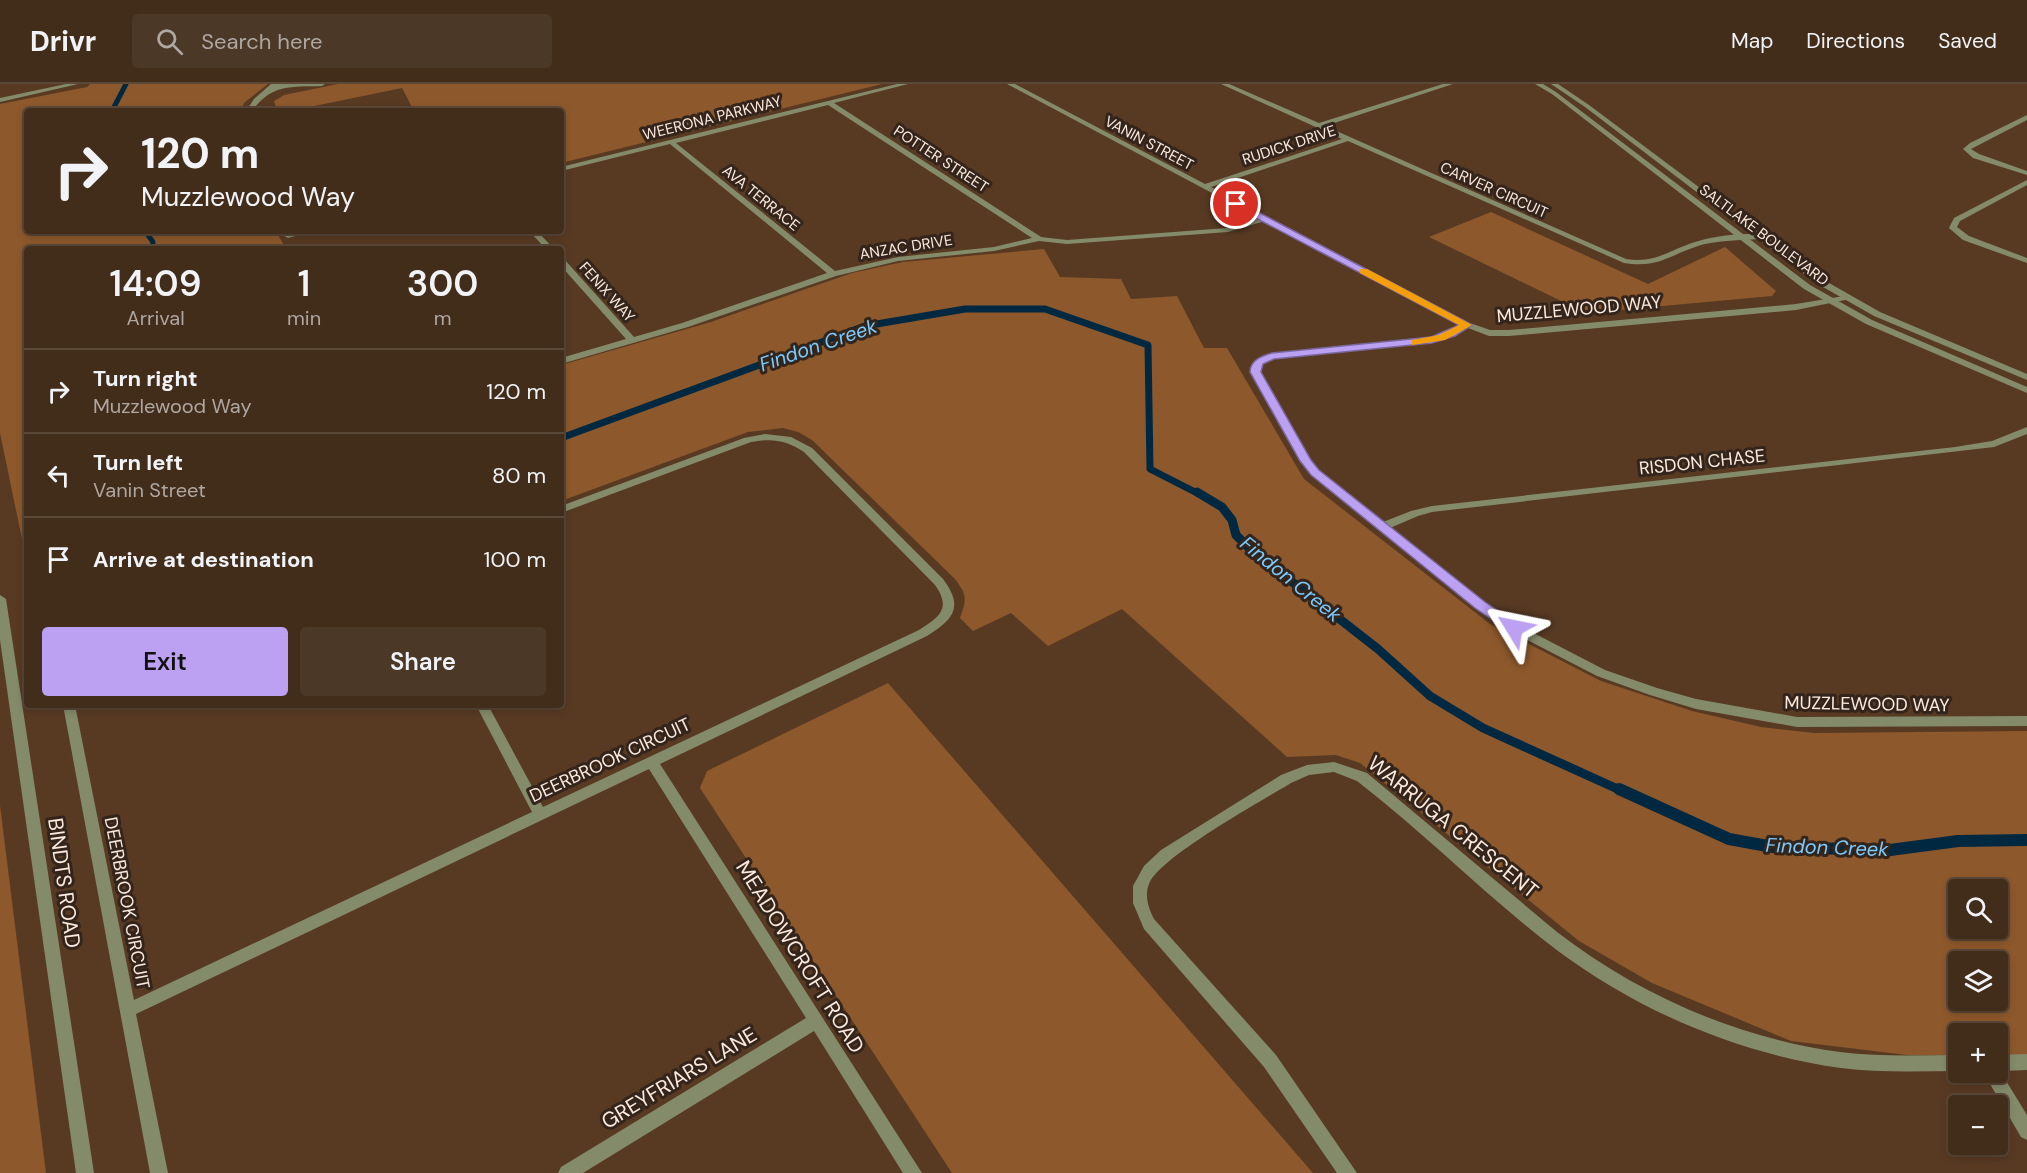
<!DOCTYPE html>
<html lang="en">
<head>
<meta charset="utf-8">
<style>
  body { margin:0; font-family:"DM Sans",sans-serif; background:#4c3827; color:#f1f3f6; height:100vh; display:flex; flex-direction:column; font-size:22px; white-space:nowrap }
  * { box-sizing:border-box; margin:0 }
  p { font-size:20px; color:#aea7a2 }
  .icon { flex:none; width:33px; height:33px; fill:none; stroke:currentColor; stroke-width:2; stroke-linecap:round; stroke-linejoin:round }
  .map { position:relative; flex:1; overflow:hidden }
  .drawer { position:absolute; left:24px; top:162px; width:540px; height:462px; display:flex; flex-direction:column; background:#422c1a; border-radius:6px; box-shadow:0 3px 9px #0003,0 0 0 2px #5a4839 }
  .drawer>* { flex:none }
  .banner { position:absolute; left:24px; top:24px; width:540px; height:126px; border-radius:6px; box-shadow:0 3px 9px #0003,0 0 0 2px #5a4839; background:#422c1a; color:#f1f3f6; overflow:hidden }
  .controls { position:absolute; left:1948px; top:795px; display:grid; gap:12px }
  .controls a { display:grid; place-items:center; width:60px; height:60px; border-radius:6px; background:#422c1a; box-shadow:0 3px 9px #0003,0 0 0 2px #5a4839; font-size:30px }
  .pin { position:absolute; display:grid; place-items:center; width:51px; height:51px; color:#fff; margin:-26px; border:3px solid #fff; border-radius:50%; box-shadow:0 2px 6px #0007 }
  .me { position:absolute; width:66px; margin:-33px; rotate:305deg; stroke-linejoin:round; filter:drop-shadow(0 0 4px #0008) }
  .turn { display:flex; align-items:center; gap:21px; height:126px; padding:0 18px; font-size:27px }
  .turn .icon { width:78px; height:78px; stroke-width:2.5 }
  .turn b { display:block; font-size:42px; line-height:51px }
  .eta { display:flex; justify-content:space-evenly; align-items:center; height:102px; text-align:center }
  .eta b { font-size:36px; font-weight:600; line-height:42px }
  .button { display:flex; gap:12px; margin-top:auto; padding:12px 18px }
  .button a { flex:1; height:69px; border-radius:6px; background:#bca0f2; color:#111; font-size:24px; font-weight:600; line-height:69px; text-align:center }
  .button a+a { background:#4c3827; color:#f1f3f6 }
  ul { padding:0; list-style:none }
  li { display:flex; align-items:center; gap:18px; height:84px; padding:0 18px; border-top:2px solid #5a4839 }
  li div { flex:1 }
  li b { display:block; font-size:22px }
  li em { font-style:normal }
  header { display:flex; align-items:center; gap:36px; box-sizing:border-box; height:84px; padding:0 30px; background:#422c1a; border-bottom:2px solid #5a4839 }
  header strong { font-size:28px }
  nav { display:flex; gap:33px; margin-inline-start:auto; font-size:21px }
  .search { width:420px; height:54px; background:#4c3827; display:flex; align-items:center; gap:15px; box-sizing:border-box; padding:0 21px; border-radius:6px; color:#aea7a2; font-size:22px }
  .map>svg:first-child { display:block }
  .green { fill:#8d582b; fill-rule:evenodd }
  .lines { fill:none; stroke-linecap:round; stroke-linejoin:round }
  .stream-far3 { stroke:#002941; stroke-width:5 }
  .stream-far2 { stroke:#002941; stroke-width:7 }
  .stream-far1 { stroke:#002941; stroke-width:9 }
  .stream { stroke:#002941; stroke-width:12 }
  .minor { fill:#848b6b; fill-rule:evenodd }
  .tertiary { fill:#848b6b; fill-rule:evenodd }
  .route { fill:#bca0f2; stroke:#7a689d; stroke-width:1.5 }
  .slow { fill:#f59e0b }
  .labels { text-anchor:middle; stroke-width:6; stroke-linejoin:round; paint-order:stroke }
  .far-street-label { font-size:15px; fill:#fdeadd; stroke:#33251b }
  .street-label { font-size:18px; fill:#fdeadd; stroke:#33251b }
  .water-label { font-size:20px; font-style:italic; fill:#7bcbff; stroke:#33251b }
  .near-street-label { font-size:21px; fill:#fdeadd; stroke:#33251b }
</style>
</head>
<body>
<header>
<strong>Drivr</strong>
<div class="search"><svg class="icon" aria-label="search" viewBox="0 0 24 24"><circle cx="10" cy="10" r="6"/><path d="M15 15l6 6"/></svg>Search here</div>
<nav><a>Map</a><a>Directions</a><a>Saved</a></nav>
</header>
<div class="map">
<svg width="2027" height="1089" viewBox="0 0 2027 1089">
  <rect width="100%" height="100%" fill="#583a23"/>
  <path class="green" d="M90,0h178l-23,18 -6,9h-212v120h249l10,18h-259v314l-27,-130v-329l87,-17z
    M338,0h544l-321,79v-52h-147l-12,-23 -112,23h-13l-3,-10 10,-6z
    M1491,128l157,72 77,-37 51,44 -4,5 -186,17 -157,-76z
    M1044,165l16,28 61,2 10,20 46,-3 27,52h23l77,131 186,145 111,57 91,30 69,16 53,6 213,-2v324h-29v-21h-39v21h-52l-116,-14 -139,-58 -73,-42 -219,-178 -24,-8 -49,2 -165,-148 -74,37 -37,-33 -38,18 -13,-13c7,-19 7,-23 -5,-39l-143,-139 -14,-8 -15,-4 -35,4 -187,69v-136l150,-43 141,-49 51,-11zM1959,806h39v38h-39zM1959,878h39v38h-39z
    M888,599l425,490h-361l-252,-385 7,-17z
    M0,721l46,368h-46z"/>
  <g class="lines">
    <path class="stream-far3" d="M112,27l14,-27
      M145,147l8,11 -1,7"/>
    <path class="stream-far2" d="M561,354l304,-112 100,-17h80l103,36 2,124 49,25"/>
    <path class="stream-far1" d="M1197,408l25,15 10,13 4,15 14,14 128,100 52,47 53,32 139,63"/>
    <path class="stream" d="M1619,705l110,50 44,8 117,3 68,-9 69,-1"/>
    <path class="minor" d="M66,0h12l-78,18v-4z
      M271,0h54l-3,2c-33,1 -50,-2 -70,25h-6l8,-12z
      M897,0h11l-74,19 207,134 26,3 160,-12 32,-10 -252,-134h8l190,100 137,-45 -121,-55h8l90,39 124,-39h10l-128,42 301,133c27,4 39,-6 63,-15 23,-8 52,-12 76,-9v4h-3c-19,1 -38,1 -57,5 -32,8 -44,25 -81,19l-276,-122 -137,46 259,136 20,7h19l287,-26 54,-9v4l-54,11 -287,26h-20l-21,-8 -14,8 -22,7 -159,16 -11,6 -1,7 49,88 16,17 57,45 28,-11 21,-5 523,-59 37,-6 35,-14v7l-33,13 -562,65 -14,4 -28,12 94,74 34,23 87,45 52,18 39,11 101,18 230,-1v10l-230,1 -101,-18 -46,-14 -53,-19 -87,-45 -34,-23 -158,-127 -17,-20 -50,-89c1,-12 10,-16 21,-19l159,-16 17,-5 12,-7 -195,-104 -37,11 -161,12 -28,-3 -45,10 -96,10 -62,15 -148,51 -127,37v-6l65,-19 -65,-73v-7h3l70,78 48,-14 145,-50 -157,-129 -109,27v-4zM828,21l204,133 -38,9 -96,10 -63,14 -159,-128z
      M2027,31v5l-56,29 8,5 48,17v4l-54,-17 -10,-9 7,-6z
      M2027,96v5l-67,36 -3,6 12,9 58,22v5l-64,-23 -14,-12 5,-10z
      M300,147h14l-26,7 -4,-2z
      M529,147h8l17,18h-8z
      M765,350l26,3 21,11 131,131c21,28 11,40 -16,57l-267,128 262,409h-19l-89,-142 -231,142h-25l3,-6 245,-149 -157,-249 -513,245 32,159h-18l-87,-468h12l59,295 398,-188 -56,-107h12l55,102 376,-177c20,-13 33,-21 16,-45l-131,-133c-17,-12 -33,-14 -53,-10l-190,71v-7l183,-68z
      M0,511l6,4 88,574h-18l-76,-533z
      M1334,678l33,11 190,159c82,63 180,106 283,120 39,5 80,3 119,3v16c-39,0 -79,2 -118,-3 -101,-14 -201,-56 -283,-117 -70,-53 -131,-116 -201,-170l-23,-9 -25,3 -18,8c-28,17 -133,75 -142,101 -5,12 0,25 5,35l122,136 81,118h-20l-73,-106 -120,-138 -11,-26v-17l11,-20 17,-16 120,-75 26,-10z
      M2027,970v16l-27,1 27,44v25l-6,-3 -38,-65h15v-17z"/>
    <path class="tertiary" d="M1535,0h8l13,8 254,193 62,35 155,67v6l-161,-69 -62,-35 -252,-195z
      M1551,0h7l31,21 233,174 58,33 147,62v6l-153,-64 -58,-33 -231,-176z"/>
  </g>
  <path class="route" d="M1233,118h6l233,123 -17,11 -23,7 -158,16 -11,5 -2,8 50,88 8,10 166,132 33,22 2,4 -2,3h-9l-34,-23 -164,-133 -11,-14 -50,-89c0,-12 12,-16 22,-19l159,-16 28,-12 -226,-119z"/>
  <path class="slow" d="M1360,185h7l105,56 -27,15 -33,5v-5l27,-5 20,-10 -99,-52z"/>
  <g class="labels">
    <g class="far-street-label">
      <text transform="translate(712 34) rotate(-14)" y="5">WEERONA PARKWAY</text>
      <text transform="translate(1149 59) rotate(28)" y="5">VANIN STREET</text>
      <text transform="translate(1289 61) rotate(-18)" y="5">RUDICK DRIVE</text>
      <text transform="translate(941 75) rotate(33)" y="5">POTTER STREET</text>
      <text transform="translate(1494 106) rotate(24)" y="5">CARVER CIRCUIT</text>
      <text transform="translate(761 114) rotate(39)" y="5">AVA TERRACE</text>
      <text transform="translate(1764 151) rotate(37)" y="5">SALTLAKE BOULEVARD</text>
      <text transform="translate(906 163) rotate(-9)" y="5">ANZAC DRIVE</text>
      <text transform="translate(607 208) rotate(48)" y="5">FENIX WAY</text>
    </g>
    <g class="street-label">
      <text transform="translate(1579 225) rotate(-5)" y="6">MUZZLEWOOD WAY</text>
      <text transform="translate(1702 378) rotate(-6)" y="6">RISDON CHASE</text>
      <text transform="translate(1867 620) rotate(1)" y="6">MUZZLEWOOD WAY</text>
      <text transform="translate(610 676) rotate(-25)" y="6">DEERBROOK CIRCUIT</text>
      <text transform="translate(127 819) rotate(79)" y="6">DEERBROOK CIRCUIT</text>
    </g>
    <g class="water-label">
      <text transform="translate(818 261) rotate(-19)" y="7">Findon Creek</text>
      <text transform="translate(1291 495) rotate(39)" y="7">Findon Creek</text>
      <text transform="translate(1827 763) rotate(2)" y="7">Findon Creek</text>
    </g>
    <g class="near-street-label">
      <text transform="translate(1453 743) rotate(39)" y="7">WARRUGA CRESCENT</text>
      <text transform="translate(64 799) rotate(82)" y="7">BINDTS ROAD</text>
      <text transform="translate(800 873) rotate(58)" y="7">MEADOWCROFT ROAD</text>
      <text transform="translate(679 994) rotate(-31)" y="7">GREYFRIARS LANE</text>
    </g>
  </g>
</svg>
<div class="controls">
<a><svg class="icon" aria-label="search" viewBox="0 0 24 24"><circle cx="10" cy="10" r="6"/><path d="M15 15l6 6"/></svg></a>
<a><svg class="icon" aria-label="layers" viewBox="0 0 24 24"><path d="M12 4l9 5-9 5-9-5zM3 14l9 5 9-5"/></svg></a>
<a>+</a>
<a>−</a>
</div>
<div class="pin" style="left:1236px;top:120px;background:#d93025"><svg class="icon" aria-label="arrive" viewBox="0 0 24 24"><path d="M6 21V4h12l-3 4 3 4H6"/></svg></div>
<svg class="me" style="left:1514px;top:544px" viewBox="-20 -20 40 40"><path d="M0-17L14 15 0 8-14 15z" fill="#bca0f2" stroke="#fff" stroke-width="4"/></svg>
<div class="banner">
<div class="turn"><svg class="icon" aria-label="right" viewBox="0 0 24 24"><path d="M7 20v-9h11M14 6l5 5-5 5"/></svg><div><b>120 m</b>Muzzlewood Way</div></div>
</div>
<section class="drawer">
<div class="eta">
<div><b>14:09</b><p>Arrival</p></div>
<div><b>1</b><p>min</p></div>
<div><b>300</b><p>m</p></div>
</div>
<ul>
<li><svg class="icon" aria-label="right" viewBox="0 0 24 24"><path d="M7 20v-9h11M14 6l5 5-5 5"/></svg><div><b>Turn right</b><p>Muzzlewood Way</p></div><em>120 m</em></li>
<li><svg class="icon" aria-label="left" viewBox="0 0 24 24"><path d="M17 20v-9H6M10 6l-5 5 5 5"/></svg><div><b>Turn left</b><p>Vanin Street</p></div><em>80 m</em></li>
<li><svg class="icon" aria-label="arrive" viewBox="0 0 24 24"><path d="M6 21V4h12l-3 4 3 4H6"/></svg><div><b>Arrive at destination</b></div><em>100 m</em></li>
</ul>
<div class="button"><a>Exit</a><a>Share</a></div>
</section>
</div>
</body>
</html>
